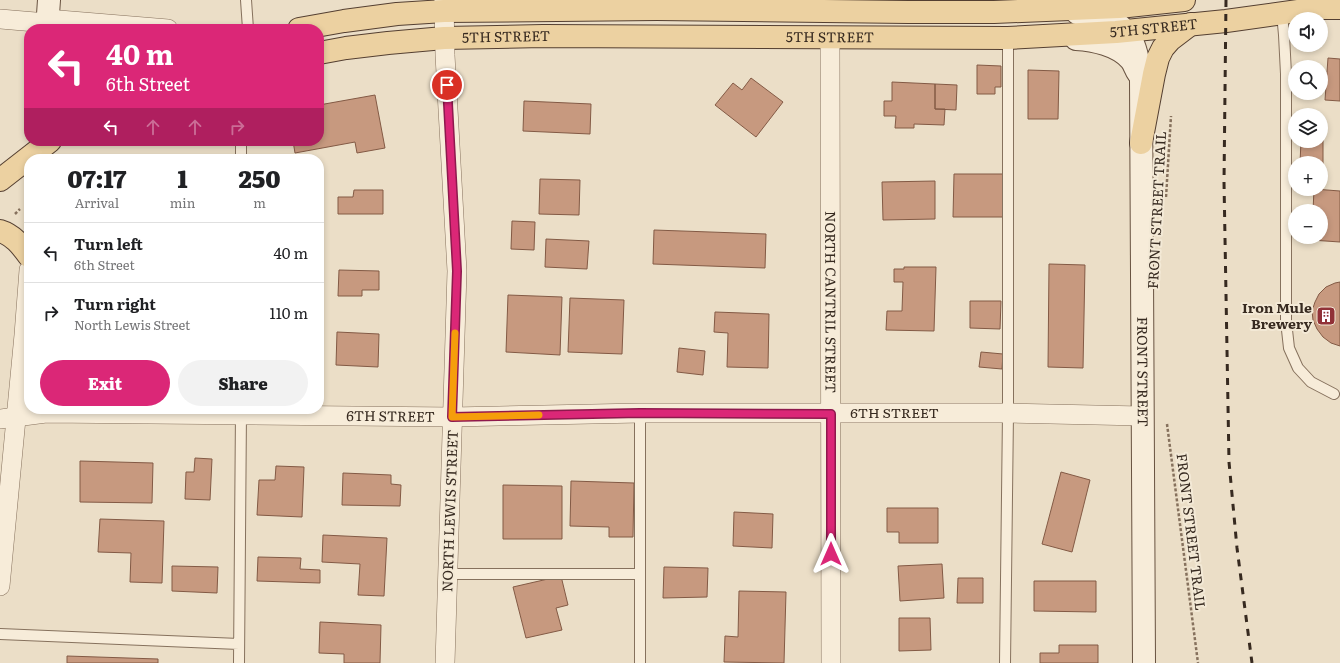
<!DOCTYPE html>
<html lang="en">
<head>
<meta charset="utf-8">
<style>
  body { margin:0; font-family:Literata,serif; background:#f2f2f2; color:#202124; height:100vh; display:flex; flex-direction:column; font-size:15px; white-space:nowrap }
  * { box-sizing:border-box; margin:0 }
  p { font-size:13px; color:#757577 }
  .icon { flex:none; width:22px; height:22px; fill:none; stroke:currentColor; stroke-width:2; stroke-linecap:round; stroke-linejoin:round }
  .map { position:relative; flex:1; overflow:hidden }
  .details { position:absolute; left:24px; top:154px; width:300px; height:260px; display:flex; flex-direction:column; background:#fff; border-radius:16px; box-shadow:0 2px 6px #0003 }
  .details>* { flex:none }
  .banner { position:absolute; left:24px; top:24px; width:300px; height:122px; border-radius:16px; box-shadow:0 2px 6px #0003; background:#db2777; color:#fff; overflow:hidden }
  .buttons { position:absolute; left:1288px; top:12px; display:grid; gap:8px }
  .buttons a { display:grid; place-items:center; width:40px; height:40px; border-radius:50%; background:#fff; box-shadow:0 2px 6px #0003; font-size:20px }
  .pin { position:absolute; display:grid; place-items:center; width:34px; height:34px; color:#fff; margin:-17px; border:2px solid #fff; border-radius:50%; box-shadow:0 1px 4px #0007 }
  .me { position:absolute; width:44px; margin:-22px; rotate:0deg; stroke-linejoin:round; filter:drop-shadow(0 0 3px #0008) }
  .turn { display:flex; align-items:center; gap:14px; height:84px; padding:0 16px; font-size:18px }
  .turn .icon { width:52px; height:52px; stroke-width:2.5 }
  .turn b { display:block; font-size:28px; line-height:34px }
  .lanes { display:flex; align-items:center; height:38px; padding:0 16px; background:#0003; justify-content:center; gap:20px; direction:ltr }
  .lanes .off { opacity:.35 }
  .eta { display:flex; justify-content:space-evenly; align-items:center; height:68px; text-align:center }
  .eta b { font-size:24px; font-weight:800; line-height:28px }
  .action { display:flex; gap:8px; margin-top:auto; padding:8px 16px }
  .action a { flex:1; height:46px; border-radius:24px; background:#db2777; color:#fff; font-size:16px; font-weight:800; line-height:46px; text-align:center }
  .action a+a { background:#f2f2f2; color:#202124 }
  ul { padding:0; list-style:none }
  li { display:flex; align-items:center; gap:12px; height:60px; padding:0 16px; border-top:1px solid #e0e0e0 }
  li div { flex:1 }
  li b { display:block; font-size:15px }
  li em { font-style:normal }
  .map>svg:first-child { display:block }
  .building { fill:#c7997f; stroke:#835a45 }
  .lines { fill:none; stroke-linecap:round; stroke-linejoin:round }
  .lane-casing { stroke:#86715d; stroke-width:12 }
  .street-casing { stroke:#86715d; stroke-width:20 }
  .secondary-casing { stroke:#685240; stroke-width:24 }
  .primary-casing { stroke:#543f31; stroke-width:24 }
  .path { stroke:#86715d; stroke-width:2.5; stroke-dasharray:3 2; stroke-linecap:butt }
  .lane { stroke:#f7ecd9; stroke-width:10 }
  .street { stroke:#f7ecd9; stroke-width:19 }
  .secondary { stroke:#f7ecd9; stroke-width:22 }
  .primary { stroke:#ecd1a1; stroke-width:22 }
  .rail { stroke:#372a20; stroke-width:3; stroke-dasharray:7 7; stroke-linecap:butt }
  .route-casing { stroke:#8e194d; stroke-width:10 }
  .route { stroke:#db2777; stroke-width:7 }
  .slow { stroke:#f59e0b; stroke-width:7 }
  .labels { text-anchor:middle; stroke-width:4; stroke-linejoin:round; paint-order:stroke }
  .street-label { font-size:14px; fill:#372a20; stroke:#f3e9d6 }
  .poi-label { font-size:14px; font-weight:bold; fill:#372a20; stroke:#f3e9d6; text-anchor:end }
</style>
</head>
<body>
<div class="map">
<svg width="1340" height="663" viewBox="0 0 1340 663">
  <rect width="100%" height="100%" fill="#ebdec7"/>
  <path class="building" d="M1328,58l12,1v42l-15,-1z
    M977,65l24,1v21h-6v7h-18z
    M1028,70l31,1 -1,48h-30z
    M751,78l32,24 -27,35 -41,-32 18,-22 9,7z
    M892,82l43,2v25h10l-1,16 -30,-1v4h-19l1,-12h-12v-15h8z
    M935,84l22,1 -1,25 -21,-1z
    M375,95l10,53 -28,5 -2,-11 -60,11 -2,-12h26v-36z
    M524,101l67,3 -1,30 -67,-3z
    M1321,123h2v50h-2v-10h-21l1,-22h20z
    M954,174h50l-1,43h-50z
    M540,179l40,1 -1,35 -40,-1z
    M935,181v38l-52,1 -1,-38z
    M1314,189l26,2v51l-29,-2v-3h10v-26h-8z
    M354,190h29v24h-45v-17h15z
    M512,221l23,1 -1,28 -23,-1z
    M654,230l112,4 -1,34 -112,-4z
    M546,239l43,2 -2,28 -42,-2z
    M1049,264l36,1 -2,103 -35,-1z
    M904,267h32l-2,64 -48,-1 1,-19h15l1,-29h-9v-13h10z
    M339,270l40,1v19h-17v6h-24z
    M1340,282v64l-9,-3 -8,-6 -6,-8 -4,-9 -1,-9 3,-9 4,-8 7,-7 9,-4z
    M508,295l54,2 -2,58 -54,-3z
    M570,298l54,2 -2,54 -54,-2z
    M970,301h31l-1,28 -30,-1z
    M715,312l54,2 -1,54 -41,-1 1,-34 -14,-1z
    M337,332l42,2 -1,33 -42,-2z
    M679,348l26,3 -2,24 -26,-3z
    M981,352l22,2 -1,15 -23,-2z
    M195,458l17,1 -2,41 -25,-1 1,-27h8z
    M80,461l73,2 -1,40 -72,-1z
    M276,466l28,1 -2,50 -45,-2 2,-35h16z
    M1061,472l29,8 -18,72 -30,-8z
    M343,473l48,2v9l10,1 -1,21 -58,-1z
    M571,481l63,2 -1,54h-24v-10l-39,-1z
    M503,485l59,1v53h-59z
    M887,508h51v35h-39v-11h-12z
    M734,512l39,2 -1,34 -39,-2z
    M100,519l64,2 -2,62 -32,-1 1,-29 -33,-1z
    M323,535l64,3 -3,58 -26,-1 2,-31 -38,-2z
    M258,557l43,1 -1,11 20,1v13l-63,-2z
    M942,564l2,34 -44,3 -2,-35z
    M172,566l46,1 -1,26 -45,-2z
    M664,567l44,1 -1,29 -44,1z
    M561,576l7,29 -12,3 6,22 -36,8 -13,-51z
    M958,578h25v25h-26z
    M1034,581h62v31l-62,-1z
    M739,591l47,1 -2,71 -60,-1 1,-26 13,1z
    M899,618h31l1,32 -32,1z
    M320,622l61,3 -1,38h-36v-9l-25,-1z
    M1059,645h39v18h-58v-10h19z
    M67,656l91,3v4h-91z"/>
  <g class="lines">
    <defs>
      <path id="lane" d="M246,0l2,29
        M1282,13l2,22 2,39v247l3,27 9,20 13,14 23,12
        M241,159v-18
        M640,413v250
        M448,574h192
        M0,634l239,10
        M239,663l2,-252
        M1005,663l3,-250v-375"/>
      <g id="street">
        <path d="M444,0l1,55 12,216 -12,392"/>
        <path d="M0,19l47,4"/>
        <path d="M47,19l121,10"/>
        <path id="s1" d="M830,37l1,626"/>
        <path id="s2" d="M0,419l46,-6 407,4 187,-4h368l133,3"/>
        <path d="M0,586l24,-251 5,-65"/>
      </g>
      <g id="secondary">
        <path id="s3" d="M1077,13c8,1 18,2 25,4 32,9 35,34 39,63l3,583"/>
        <path d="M47,29l2,-29"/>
        <path d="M1076,39c18,1 41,6 54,20 4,4 5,10 8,14"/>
      </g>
      <g id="primary">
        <path d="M299,29l45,-8 53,-7 47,-3 213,-2 251,3h86l125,-5 65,-7"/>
        <path id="s4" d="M319,53l27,-5 42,-5 56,-5 99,-2 465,2 108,-6 110,-11 93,-13h21"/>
        <path d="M1141,143l13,-69 4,-16 5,-10 7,-8 21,-16"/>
        <path d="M0,180l50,-39"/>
        <path d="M0,231c13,4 21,14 29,25"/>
      </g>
    </defs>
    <use href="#lane" class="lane-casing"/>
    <use href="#street" class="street-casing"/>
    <use href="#secondary" class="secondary-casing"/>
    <use href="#primary" class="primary-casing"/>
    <path class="path" d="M1166,197l5,-81
      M15,214l5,-5
      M1167,424l31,239"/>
    <use href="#lane" class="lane"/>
    <use href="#street" class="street"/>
    <use href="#secondary" class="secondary"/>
    <use href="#primary" class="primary"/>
    <path class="rail" d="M1226,0l-2,182 5,280 8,86 15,115"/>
  </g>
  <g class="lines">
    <defs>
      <path id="route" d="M447,85l10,186 -5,146 188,-4 191,1v140"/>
    </defs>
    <use href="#route" class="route-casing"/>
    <use href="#route" class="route"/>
    <path class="slow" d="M455,333l-3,84 87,-2"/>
  </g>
  <defs>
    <symbol id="building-square" viewBox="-11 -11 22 22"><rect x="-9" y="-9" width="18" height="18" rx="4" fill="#913137" stroke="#f3e9d6"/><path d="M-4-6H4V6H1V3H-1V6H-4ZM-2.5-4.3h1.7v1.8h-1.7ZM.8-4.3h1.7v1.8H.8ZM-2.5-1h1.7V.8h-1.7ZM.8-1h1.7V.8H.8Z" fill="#fff"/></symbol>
  </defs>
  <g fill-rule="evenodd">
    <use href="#building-square" x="1315" y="305" width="22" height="22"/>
  </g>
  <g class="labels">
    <g class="street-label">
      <text dy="5" stroke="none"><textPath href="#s4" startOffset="836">5TH STREET</textPath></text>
      <text dy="5" stroke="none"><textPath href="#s4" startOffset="188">5TH STREET</textPath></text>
      <text dy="5" stroke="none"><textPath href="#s4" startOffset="512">5TH STREET</textPath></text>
      <text transform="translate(1157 210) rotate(-87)" y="5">FRONT STREET TRAIL</text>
      <text dy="5" stroke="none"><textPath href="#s1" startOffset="265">NORTH CANTRIL STREET</textPath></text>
      <text dy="5" stroke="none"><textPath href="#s3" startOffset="397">FRONT STREET</textPath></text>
      <text dy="5" stroke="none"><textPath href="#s2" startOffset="895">6TH STREET</textPath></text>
      <text dy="5" stroke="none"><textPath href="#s2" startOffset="391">6TH STREET</textPath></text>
      <text transform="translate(450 511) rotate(-88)" y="5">NORTH LEWIS STREET</text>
      <text transform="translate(1191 532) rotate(83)" y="5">FRONT STREET TRAIL</text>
    </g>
    <g class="poi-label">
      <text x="1312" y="313">Iron Mule<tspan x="1312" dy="16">Brewery</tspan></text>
    </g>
  </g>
</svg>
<div class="buttons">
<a><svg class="icon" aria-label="sound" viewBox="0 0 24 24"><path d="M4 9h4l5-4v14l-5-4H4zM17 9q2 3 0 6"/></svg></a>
<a><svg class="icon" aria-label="search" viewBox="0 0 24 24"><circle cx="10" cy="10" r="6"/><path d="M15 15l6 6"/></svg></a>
<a><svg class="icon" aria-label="layers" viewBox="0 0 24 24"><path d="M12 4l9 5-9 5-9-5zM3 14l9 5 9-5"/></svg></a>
<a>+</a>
<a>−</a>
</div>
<div class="pin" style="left:447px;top:85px;background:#d93025"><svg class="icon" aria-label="arrive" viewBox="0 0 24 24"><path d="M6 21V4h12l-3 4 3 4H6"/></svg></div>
<svg class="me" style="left:831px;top:554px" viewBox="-20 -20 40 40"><path d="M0-17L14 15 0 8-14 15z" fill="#db2777" stroke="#fff" stroke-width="4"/></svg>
<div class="banner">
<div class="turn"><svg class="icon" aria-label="left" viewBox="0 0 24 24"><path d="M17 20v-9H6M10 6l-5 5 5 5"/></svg><div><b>40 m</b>6th Street</div></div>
<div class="lanes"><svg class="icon" aria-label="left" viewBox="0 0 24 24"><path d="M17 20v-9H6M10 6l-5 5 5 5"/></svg><svg class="icon off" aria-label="ahead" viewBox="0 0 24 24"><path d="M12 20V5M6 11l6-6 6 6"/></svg><svg class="icon off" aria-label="ahead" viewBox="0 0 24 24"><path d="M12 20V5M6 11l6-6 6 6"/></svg><svg class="icon off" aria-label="right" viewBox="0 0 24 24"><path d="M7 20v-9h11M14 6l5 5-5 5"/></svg></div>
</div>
<section class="details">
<div class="eta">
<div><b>07:17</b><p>Arrival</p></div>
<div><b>1</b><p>min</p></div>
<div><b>250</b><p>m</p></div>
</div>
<ul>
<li><svg class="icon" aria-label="left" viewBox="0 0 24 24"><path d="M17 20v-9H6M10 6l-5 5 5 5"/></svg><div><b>Turn left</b><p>6th Street</p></div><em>40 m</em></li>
<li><svg class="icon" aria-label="right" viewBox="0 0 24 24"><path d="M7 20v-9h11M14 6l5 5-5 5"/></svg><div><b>Turn right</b><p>North Lewis Street</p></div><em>110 m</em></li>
</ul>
<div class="action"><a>Exit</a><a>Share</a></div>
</section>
</div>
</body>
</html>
